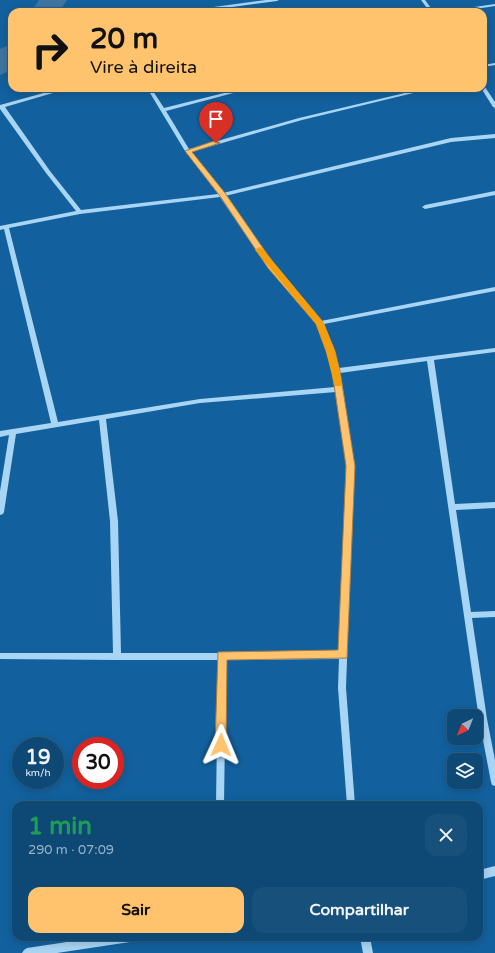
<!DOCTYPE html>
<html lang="pt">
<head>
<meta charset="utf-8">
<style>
  body { margin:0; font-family:"Varela Round",sans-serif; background:#17507b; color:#f1f3f6; height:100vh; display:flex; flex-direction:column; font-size:15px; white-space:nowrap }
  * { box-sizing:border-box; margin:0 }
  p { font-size:13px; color:#9bb2c5 }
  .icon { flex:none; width:22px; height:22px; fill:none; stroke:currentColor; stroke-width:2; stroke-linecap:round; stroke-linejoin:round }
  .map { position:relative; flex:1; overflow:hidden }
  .panel { position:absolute; left:12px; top:801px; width:471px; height:140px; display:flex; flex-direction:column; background:#0e4976; border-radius:12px; box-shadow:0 2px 10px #0003,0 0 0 1px #2e6188 }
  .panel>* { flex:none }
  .guide { position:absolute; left:8px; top:8px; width:479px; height:84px; border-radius:12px; box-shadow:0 2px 10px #0003,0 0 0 1px #2e6188; background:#ffc26d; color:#111; overflow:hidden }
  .needle { width:26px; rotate:223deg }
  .buttons { position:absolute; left:447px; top:709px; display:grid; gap:8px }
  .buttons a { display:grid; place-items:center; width:36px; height:36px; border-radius:8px; background:#0e4976; box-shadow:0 2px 10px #0003,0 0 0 1px #2e6188; font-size:20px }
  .speed { position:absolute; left:12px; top:737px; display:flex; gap:8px; font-size:20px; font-weight:700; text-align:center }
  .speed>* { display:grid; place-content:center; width:52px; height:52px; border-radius:50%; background:#0e4976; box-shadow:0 2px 10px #0003,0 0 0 1px #2e6188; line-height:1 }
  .speed small { font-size:10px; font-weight:400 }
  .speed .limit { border:6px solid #d22; background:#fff; color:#111 }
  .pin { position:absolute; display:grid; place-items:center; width:34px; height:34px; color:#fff; margin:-41px -17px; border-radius:50% 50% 50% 0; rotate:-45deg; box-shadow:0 0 4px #0007 }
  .pin .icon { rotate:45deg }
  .me { position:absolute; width:44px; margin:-22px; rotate:1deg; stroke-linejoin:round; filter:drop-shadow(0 0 3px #0008) }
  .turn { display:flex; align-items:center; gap:14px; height:84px; padding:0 16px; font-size:18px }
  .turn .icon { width:52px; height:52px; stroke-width:2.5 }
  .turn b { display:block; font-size:28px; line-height:34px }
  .round { display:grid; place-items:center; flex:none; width:42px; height:42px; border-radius:12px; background:#17507b }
  .summary { display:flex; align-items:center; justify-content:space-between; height:68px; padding:0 16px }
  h1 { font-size:24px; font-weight:700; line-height:30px; color:#1e9e55 }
  .button { display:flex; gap:8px; margin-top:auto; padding:8px 16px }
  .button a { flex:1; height:46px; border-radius:12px; background:#ffc26d; color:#111; font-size:16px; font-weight:700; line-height:46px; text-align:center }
  .button a+a { background:#17507b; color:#f1f3f6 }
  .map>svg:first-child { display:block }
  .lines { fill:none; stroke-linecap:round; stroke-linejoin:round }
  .river { fill:#3e76a1; fill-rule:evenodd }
  .minor { fill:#a9d5f4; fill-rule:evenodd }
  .route { fill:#ffc26d; stroke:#a67e47 }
  .slow { fill:#f59e0b }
</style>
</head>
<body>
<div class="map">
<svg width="495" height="953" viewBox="0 0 495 953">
  <rect width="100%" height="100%" fill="#12619e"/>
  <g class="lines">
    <path class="river" d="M39,0h28l-8,12h-28z
      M12,44v26l-12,5v-26z"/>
    <path class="minor" d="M266,0h13l-2,1 -82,11h-13l2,-1z
      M421,0h4l9,12h-4z
      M495,4v2l-39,6h-12l2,-1z
      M495,63v2l-12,2v-2z
      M483,87h2l10,15v6l-2,-1 -12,-19h2z
      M62,88h8l-65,19 45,64 31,39 137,-16 -33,-43 -38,-63h4l13,20 80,-20h8l-86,23 23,38 110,-31 127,-30h8l-132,32 -111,32 32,41 228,-55 44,-4v4l-44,4 -226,54 31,46 17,23 48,56 174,-34v4l-171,33 10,27 5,17 156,-20v4l-61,8 21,144 40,-2v6l-39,2 15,102 24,-1v6l-23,1 15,101 8,41v26l-3,-1 -1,-3 -12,-63 -52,-358 -87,12 14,93 -8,222 9,117h-8l-9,-117 1,-29 -113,1 -2,145h-8l2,-145h-101l-117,-1v-6h113l-3,-132 -11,-101 -83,14 -12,78 -1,2 -3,1v-24l9,-56 -9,2v-6l51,-8 -47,-194 -4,1v-4l76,-15 -30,-38 -46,-64v-4zM220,197l32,47 17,23 48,57 11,27 7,36 -135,12 -142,23 -49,-194 71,-14zM336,392l12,74 -8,186 -115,1 -3,-1 -3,1h-98l-3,-132 -12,-102 94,-16z
      M495,191v4l-70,14 -3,-2 3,-2z
      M495,866v10l-16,4v-10z
      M100,937h35l-2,3 -3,2 -73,11h-35l2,-3 3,-2z
      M360,937h10l3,16h-10z"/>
  </g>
  <path class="route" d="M214,141l6,2 -28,9 33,41 49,71 48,57 13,30 5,20 15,95 -8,192 -120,2 -1,85 -2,4 -3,1 -4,-1 -2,-4 3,-93 120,-2 8,-184 -14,-95 -6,-20 -10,-27 -48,-56 -48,-72 -35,-45z"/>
  <path class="slow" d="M259,247l3,1 62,75 11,28 7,33 -1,2h-6l-1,-2 -8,-33 -10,-27 -60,-73 -1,-1z"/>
</svg>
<div class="buttons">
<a><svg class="needle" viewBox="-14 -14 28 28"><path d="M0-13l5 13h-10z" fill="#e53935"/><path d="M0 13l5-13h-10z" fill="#9bb2c5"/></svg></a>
<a><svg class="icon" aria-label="layers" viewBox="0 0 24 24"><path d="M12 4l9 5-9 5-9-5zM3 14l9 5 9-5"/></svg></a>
</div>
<div class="speed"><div>19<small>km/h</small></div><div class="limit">30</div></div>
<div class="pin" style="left:216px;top:143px;background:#d93025"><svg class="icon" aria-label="arrive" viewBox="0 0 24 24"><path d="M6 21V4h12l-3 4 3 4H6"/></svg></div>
<svg class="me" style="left:221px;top:745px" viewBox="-20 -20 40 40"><path d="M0-17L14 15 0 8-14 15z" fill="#ffc26d" stroke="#fff" stroke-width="4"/></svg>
<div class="guide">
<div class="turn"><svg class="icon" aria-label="right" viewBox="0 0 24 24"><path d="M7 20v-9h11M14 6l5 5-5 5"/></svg><div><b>20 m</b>Vire à direita</div></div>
</div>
<section class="panel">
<div class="summary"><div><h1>1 min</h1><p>290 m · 07:09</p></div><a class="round"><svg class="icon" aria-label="close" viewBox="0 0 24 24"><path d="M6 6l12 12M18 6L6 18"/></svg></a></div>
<div class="button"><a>Sair</a><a>Compartilhar</a></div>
</section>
</div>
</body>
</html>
